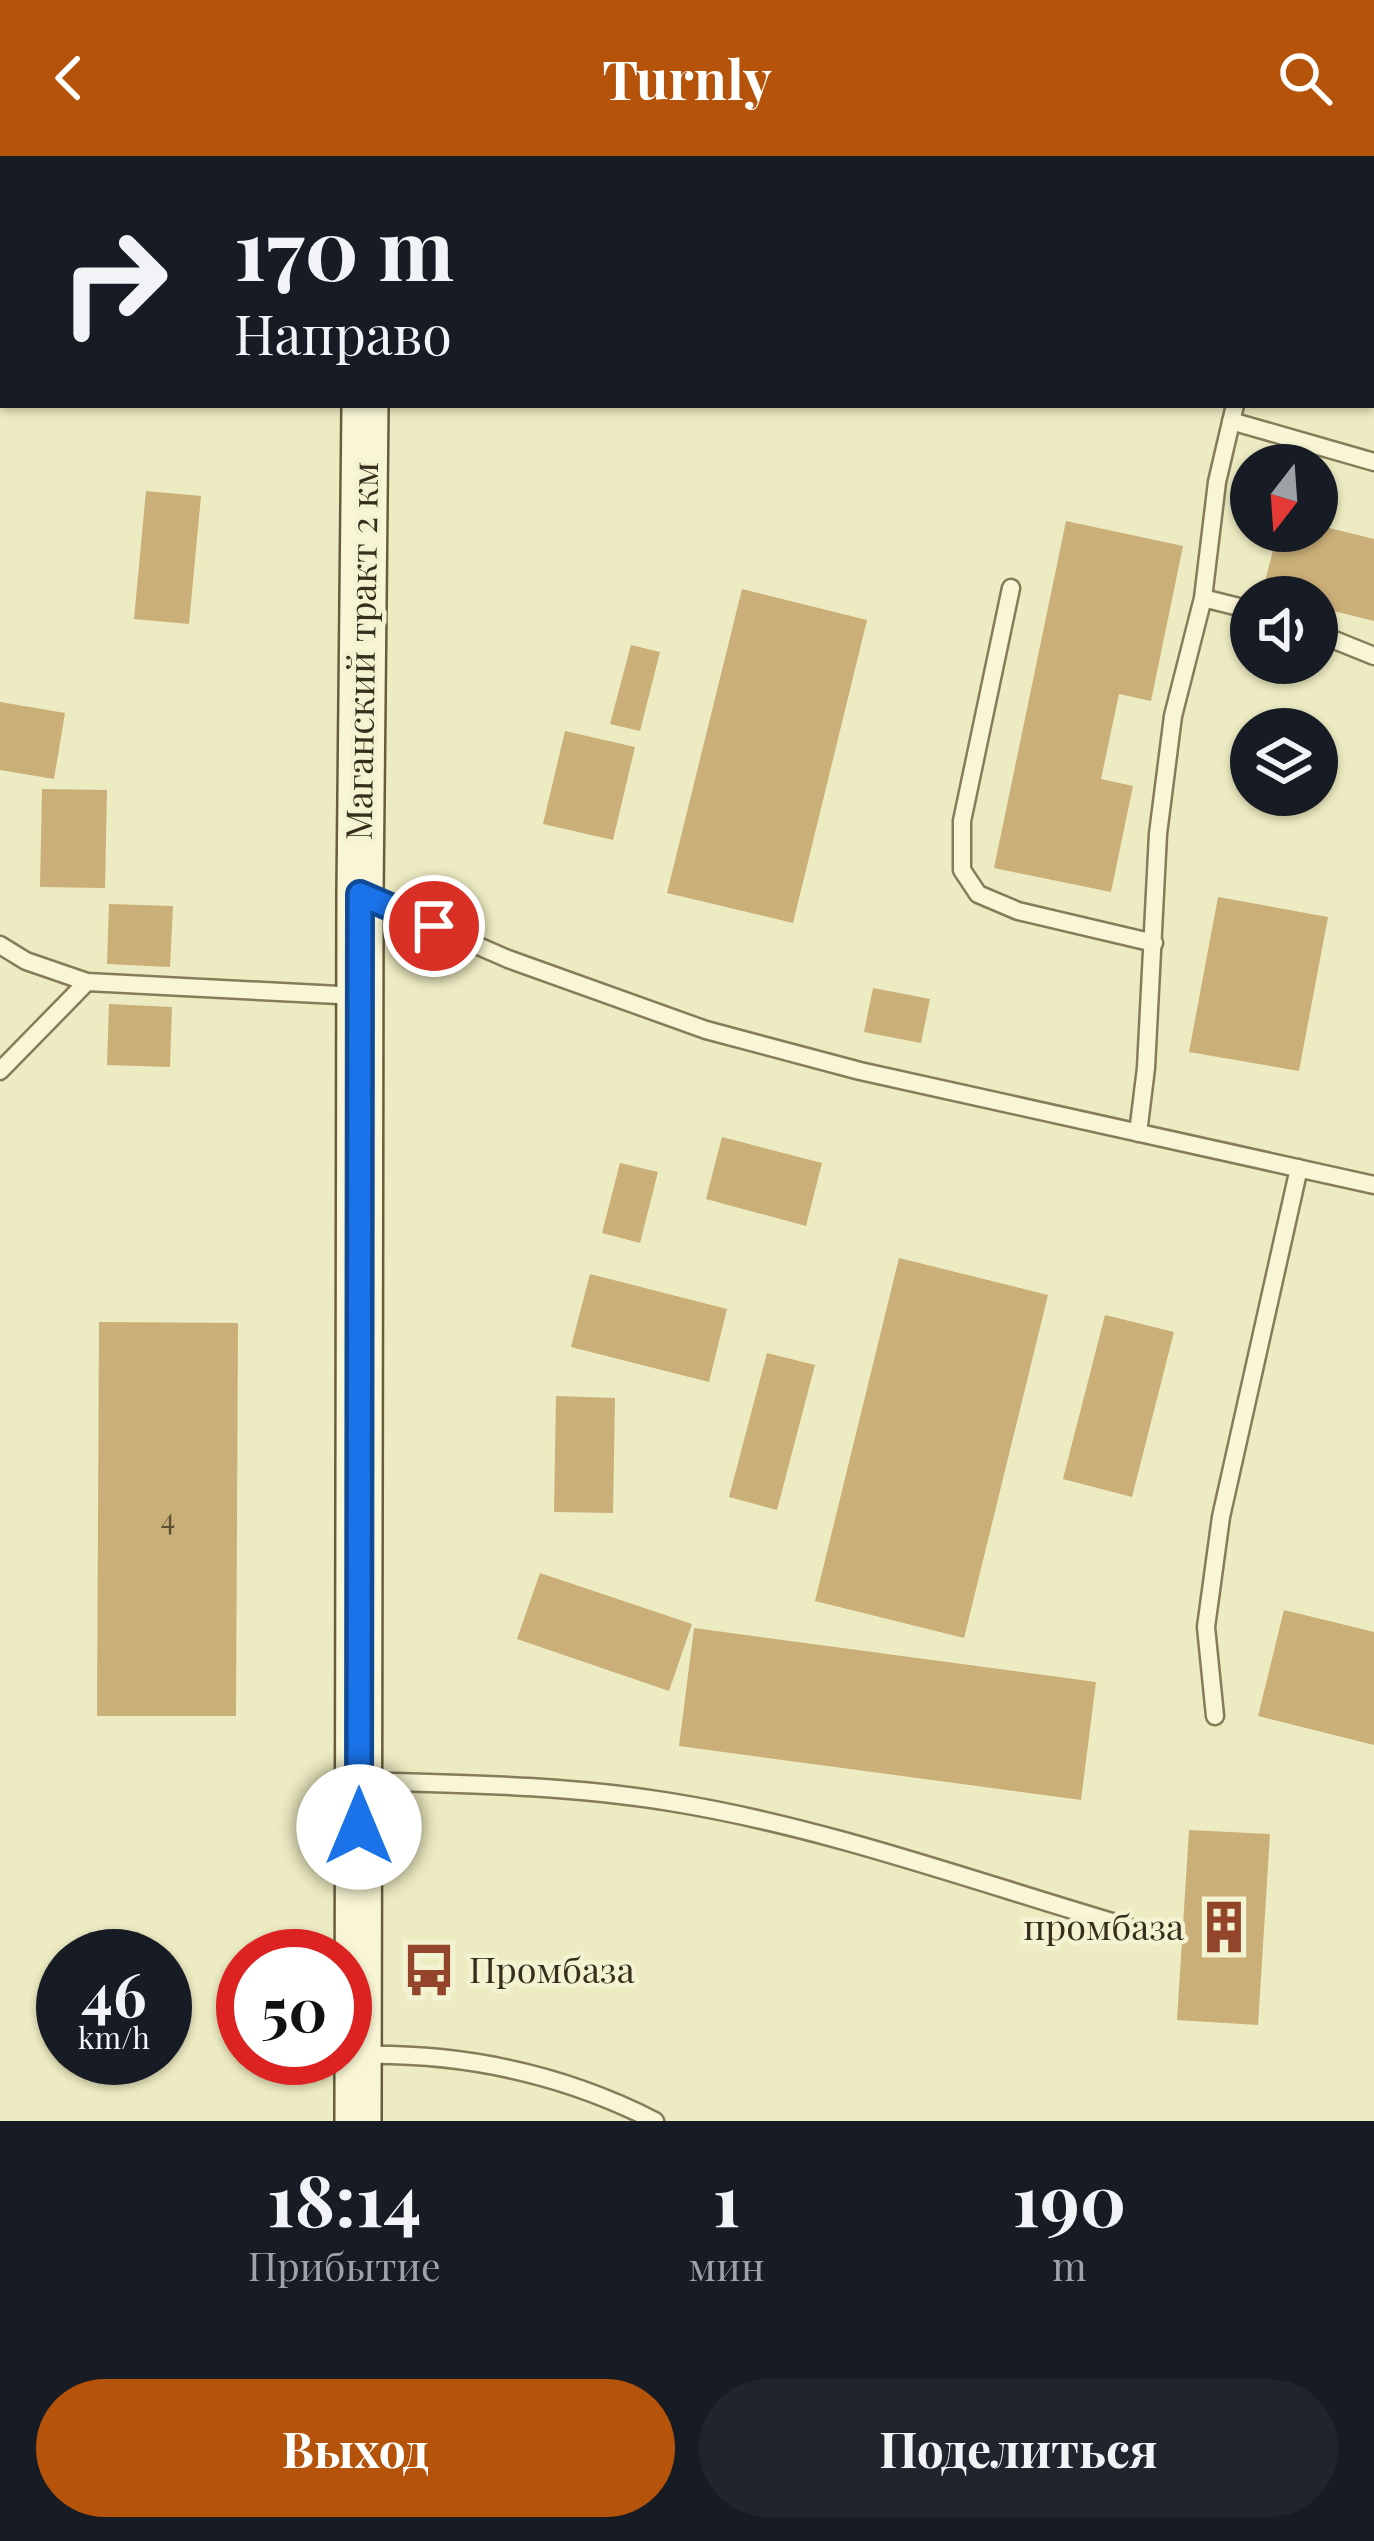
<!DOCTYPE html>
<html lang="ru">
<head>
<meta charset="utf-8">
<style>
  body { margin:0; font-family:"Playfair Display",serif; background:#20242c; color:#f1f3f6; height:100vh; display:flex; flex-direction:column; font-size:45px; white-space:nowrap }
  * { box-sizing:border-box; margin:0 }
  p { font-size:39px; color:#9ea1a6 }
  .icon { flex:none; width:66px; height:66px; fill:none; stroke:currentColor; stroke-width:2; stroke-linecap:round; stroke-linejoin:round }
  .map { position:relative; height:1965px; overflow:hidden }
  .drawer { display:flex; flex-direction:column; background:#171b24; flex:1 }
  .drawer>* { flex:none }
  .guide { position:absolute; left:0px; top:0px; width:1374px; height:252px; box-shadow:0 3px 9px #0004; background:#171b24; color:#f1f3f6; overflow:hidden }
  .needle { width:78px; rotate:197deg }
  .tools { position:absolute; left:1230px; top:288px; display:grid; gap:24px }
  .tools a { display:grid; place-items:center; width:108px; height:108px; border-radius:50%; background:#171b24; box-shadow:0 3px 9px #0004; font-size:60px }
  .speed { position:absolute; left:36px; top:1773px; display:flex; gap:24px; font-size:60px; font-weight:700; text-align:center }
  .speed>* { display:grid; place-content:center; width:156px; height:156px; border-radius:50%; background:#171b24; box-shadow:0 3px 9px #0004; line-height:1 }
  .speed small { font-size:30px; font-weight:400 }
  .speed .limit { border:18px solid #d22; background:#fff; color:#111 }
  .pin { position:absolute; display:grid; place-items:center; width:102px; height:102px; color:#fff; margin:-51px; border:6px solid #fff; border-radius:50%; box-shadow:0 3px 12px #0007 }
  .me { position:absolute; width:132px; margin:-66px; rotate:0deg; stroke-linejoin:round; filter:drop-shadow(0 0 9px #0008) }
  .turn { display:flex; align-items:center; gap:42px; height:252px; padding:0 36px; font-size:54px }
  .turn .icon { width:156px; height:156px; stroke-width:2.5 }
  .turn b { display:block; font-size:84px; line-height:102px }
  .eta { display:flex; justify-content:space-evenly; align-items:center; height:204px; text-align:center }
  .eta b { font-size:72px; font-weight:700; line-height:84px }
  .button { display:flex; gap:24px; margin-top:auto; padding:24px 36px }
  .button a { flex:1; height:138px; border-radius:72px; background:#b45309; color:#fff; font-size:48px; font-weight:700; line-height:138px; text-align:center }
  .button a+a { background:#20242c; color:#f1f3f6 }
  header { display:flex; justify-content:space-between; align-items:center; height:156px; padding:0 36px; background:#b45309; color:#fff; font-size:54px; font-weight:700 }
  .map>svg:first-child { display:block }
  .building { fill:#caaf78 }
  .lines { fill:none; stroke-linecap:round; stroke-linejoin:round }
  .lane-casing { stroke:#867c59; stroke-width:21 }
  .secondary-casing { stroke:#685d3c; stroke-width:50 }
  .lane { stroke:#f8f6d4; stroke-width:16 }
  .secondary { stroke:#f8f6d4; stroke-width:45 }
  .route-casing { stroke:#114b97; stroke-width:30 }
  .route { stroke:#1a73e8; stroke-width:21 }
  .labels { text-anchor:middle; stroke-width:9; stroke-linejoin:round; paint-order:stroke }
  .number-label { font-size:30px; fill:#5b4f34 }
  .street-label { font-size:36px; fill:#362f1d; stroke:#f4f3d1 }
  .poi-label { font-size:36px; fill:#362f1d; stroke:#f4f3d1; text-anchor:end }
</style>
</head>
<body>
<header><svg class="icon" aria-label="back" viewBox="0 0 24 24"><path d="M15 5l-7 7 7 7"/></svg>Turnly<svg class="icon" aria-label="search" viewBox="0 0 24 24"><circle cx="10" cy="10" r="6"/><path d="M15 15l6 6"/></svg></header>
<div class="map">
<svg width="1374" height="1965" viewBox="0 0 1374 1965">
  <rect width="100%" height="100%" fill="#edebc1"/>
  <path class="building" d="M146,335l55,5 -12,128 -55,-5z
    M1066,365l117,25 -32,155 -32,-7 -18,85 32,7 -22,106 -117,-24z
    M1317,369l57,14v82l-57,-14v-10l-55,-4 16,-62h39z
    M742,433l125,31 -74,303 -126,-30z
    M631,489l29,7 -20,79 -30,-7z
    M0,546l65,11 -11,66 -54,-9z
    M565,575l70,16 -22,93 -70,-16z
    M42,633l65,1 -2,98 -65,-1z
    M1218,741l110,20 -29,154 -110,-19z
    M109,748l64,2 -3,61 -63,-3z
    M873,832l57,11 -9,44 -57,-11z
    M109,848l63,3 -2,60 -63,-2z
    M722,981l100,26 -16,63 -100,-27z
    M620,1007l38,9 -18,71 -38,-10z
    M899,1102l149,37 -84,343 -149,-37z
    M590,1118l137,35 -18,73 -138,-35z
    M1105,1159l69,17 -42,165 -69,-18z
    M99,1166l139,1 -2,393h-139z
    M767,1197l48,12 -38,145 -48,-13z
    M556,1240l59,2 -2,115 -59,-1z
    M540,1417l152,51 -23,67 -152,-52z
    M1284,1454l90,22v113l-116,-29z
    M694,1472l402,54 -15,118 -402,-54z
    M1189,1674l81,4 -12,191 -81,-5z"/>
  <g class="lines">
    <defs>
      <path id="lane" d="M1337,0l16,3
        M1371,6l3,1
        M1231,265l143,41
        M1011,432l-49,233v49l16,24 40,17 136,32
        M1203,442l48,12
        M1317,477l57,23
        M366,741l142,62 198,71 154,41 514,114
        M0,789l26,16 61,21
        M0,915l87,-89 271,14
        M1138,977l8,-65 12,-234 15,-118 30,-118 14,-116 18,-77
        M1215,1560l-9,-89 15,-110 78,-349
        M360,1625c104,3 207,4 310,21 156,25 308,81 459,125
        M360,1899c104,-2 203,19 295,66"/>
      <path id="secondary" d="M368,3v-3
        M358,1965l2,-1227 5,-489"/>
    </defs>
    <use href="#lane" class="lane-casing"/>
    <use href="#secondary" class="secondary-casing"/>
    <use href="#lane" class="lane"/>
    <use href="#secondary" class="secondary"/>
  </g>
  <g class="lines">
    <defs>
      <path id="route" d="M359,1671l1,-933 74,32"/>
    </defs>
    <use href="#route" class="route-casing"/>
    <use href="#route" class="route"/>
  </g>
  <defs>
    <symbol id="building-bare" viewBox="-9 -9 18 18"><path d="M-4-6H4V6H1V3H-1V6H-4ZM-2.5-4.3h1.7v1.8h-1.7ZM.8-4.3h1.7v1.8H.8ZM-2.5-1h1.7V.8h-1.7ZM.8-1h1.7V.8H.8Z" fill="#93452b" stroke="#f4f3d1" stroke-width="2.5" paint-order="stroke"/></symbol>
    <symbol id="bus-bare" viewBox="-9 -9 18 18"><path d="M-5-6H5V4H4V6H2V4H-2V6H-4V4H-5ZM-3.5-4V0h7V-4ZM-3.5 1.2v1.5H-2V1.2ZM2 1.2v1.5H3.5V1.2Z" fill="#93452b" stroke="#f4f3d1" stroke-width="2.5" paint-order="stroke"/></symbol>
  </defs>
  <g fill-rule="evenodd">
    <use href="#building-bare" x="1186" y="1733" width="76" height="76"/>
    <use href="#bus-bare" x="391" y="1776" width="76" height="76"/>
  </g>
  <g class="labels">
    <g class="number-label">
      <text x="168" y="1374">4</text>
    </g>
    <g class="street-label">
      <text transform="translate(362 495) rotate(-89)" y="13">Маганский тракт 2 км</text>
    </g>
    <g class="poi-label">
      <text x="1184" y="1784">промбаза</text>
      <text x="469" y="1827" text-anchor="start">Промбаза</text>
    </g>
  </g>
</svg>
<div class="tools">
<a><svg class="needle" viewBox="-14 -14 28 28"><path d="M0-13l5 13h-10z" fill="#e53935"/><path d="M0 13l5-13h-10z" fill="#9ea1a6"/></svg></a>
<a><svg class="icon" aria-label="sound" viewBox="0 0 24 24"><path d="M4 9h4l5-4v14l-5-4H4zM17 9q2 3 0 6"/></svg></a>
<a><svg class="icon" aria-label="layers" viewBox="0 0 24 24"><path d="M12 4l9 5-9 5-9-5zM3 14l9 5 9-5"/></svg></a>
</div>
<div class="speed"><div>46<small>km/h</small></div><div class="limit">50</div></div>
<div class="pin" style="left:434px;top:770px;background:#d93025"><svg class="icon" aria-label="arrive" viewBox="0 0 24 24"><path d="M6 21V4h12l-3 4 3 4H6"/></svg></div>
<svg class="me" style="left:359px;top:1671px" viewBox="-20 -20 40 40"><circle r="19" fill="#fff"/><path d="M0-13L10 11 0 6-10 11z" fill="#1a73e8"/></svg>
<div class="guide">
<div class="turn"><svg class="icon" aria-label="right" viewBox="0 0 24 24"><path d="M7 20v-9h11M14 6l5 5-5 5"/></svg><div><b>170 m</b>Направо</div></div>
</div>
</div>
<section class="drawer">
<div class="eta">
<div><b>18:14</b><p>Прибытие</p></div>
<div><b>1</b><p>мин</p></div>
<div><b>190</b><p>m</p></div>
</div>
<div class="button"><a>Выход</a><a>Поделиться</a></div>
</section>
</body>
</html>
